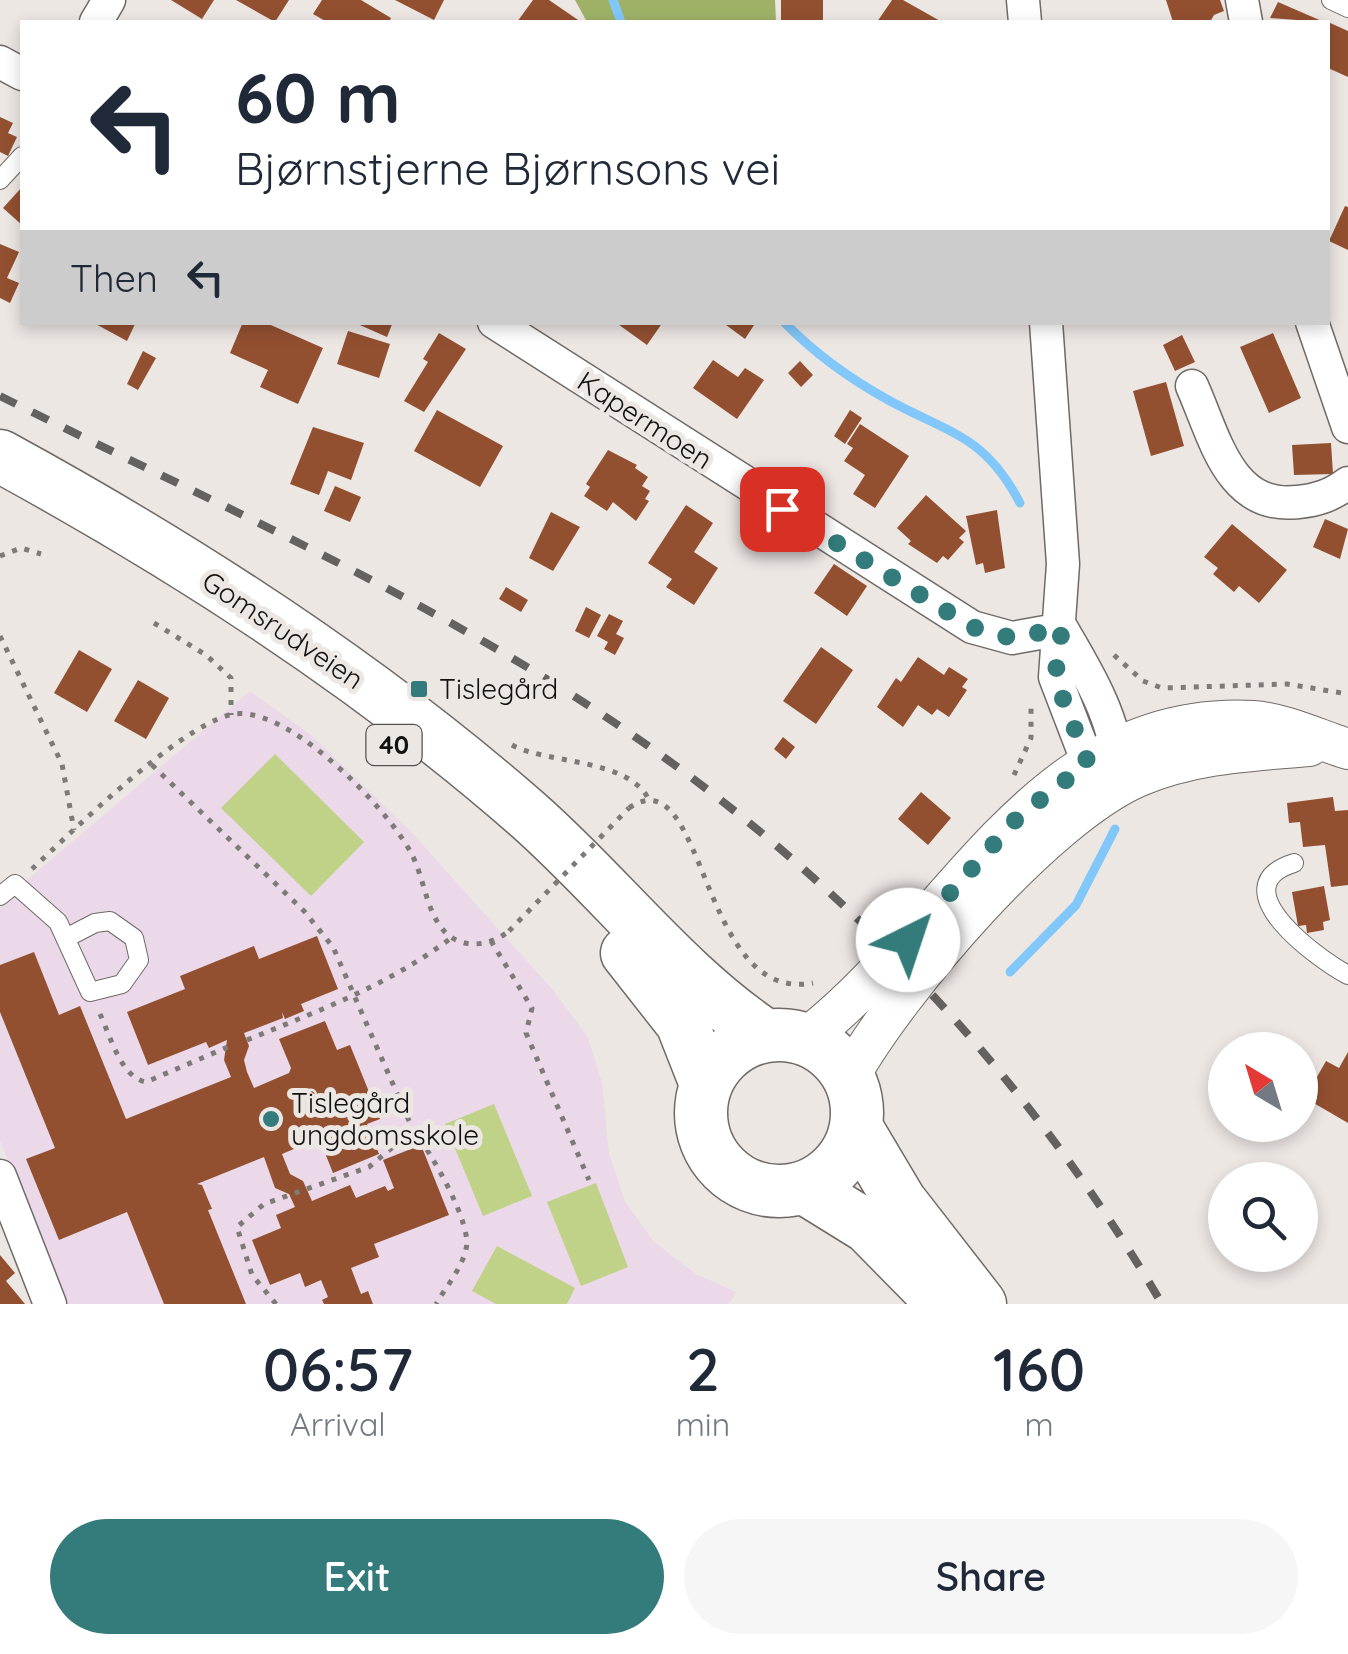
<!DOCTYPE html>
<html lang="en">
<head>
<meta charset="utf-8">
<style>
  body { margin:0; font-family:Quicksand,sans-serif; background:#f6f6f7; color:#1f2937; height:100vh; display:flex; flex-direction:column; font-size:38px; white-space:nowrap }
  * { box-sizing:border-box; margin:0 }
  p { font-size:32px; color:#747a83 }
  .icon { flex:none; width:55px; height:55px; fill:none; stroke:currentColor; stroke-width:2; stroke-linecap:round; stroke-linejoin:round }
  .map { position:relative; height:1304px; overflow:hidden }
  .details { display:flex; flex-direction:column; background:#fff; flex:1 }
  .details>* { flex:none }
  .banner { position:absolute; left:20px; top:20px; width:1310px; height:305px; border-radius:0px; box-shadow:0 5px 15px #0003; background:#fff; color:#1f2937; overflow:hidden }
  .needle { width:65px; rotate:322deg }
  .tools { position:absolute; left:1208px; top:1032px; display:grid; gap:20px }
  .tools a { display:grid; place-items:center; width:110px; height:110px; border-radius:50%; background:#fff; box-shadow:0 5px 15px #0003; font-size:50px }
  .pin { position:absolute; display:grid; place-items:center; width:85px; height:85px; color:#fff; margin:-42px; border-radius:20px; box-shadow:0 5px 15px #0006 }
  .me { position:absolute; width:110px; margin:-55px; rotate:41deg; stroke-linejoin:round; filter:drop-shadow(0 0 8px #0008) }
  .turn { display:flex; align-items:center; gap:35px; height:210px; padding:0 50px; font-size:45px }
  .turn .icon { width:130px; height:130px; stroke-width:2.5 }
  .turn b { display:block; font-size:70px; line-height:85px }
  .then { display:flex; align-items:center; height:95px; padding:0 50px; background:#0003; gap:20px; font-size:38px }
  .eta { display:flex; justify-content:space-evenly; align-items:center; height:170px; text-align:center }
  .eta b { font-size:60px; font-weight:600; line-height:70px }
  .action { display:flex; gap:20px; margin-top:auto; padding:20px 50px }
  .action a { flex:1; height:115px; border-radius:60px; background:#337c7b; color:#fff; font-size:40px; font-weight:600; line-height:115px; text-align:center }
  .action a+a { background:#f6f6f7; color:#1f2937 }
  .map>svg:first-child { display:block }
  .education { fill:#ebd8e8 }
  .green { fill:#bfd288 }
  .forest { fill:#9eb167 }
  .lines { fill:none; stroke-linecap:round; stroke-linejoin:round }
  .stream { stroke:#82c7fa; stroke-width:9 }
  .building { fill:#935031 }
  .service-casing { stroke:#6f6a67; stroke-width:20 }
  .minor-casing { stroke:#6f6a67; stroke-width:35 }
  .tertiary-casing { stroke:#6f6a67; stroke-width:42 }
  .primary-casing { stroke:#6f6a67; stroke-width:55 }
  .path { stroke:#7e7a78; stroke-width:5; stroke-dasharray:5 8; stroke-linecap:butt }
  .service { stroke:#fff; stroke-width:18 }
  .minor { stroke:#fff; stroke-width:32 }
  .tertiary { stroke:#fff; stroke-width:40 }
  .primary { stroke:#fff; stroke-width:52 }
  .rail { stroke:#64615f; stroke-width:8; stroke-dasharray:18 18; stroke-linecap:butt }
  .path-bridge { stroke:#7e7a78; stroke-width:5; stroke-dasharray:5 8; stroke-linecap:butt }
  .route { stroke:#337c7b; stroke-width:18; stroke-dasharray:0 32.4 }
  .poi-dot { fill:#337c7b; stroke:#ede7e4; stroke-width:4 }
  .labels { text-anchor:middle; stroke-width:10; stroke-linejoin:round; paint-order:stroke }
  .shield { fill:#ede7e4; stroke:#545150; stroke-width:2.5 }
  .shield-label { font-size:25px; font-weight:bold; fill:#131110 }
  .street-label { font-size:28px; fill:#131110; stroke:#ede7e4 }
  .poi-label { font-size:28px; fill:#131110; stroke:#ede7e4; text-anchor:start }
</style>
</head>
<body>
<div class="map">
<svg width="1348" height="1304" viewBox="0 0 1348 1304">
  <rect width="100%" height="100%" fill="#ede7e4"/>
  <path class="education" d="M250,691l61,44 103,100 138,154 36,48 14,46 7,71 16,47 28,40 43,33 40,18 -7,12h-662l-67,-163v-238z"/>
  <path class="green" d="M275,754l89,88 -53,54 -90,-88z
    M494,1104l38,92 -49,20 -38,-92z
    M596,1183l32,84 -47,19 -34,-84z
    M497,1246l78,42 -8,16h-71l-24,-13z"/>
  <path class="forest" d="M575,0h200l1,22h-189z"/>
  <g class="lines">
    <path class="stream" d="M613,0l8,22
      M784,322c31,32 66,57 106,79 61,33 95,35 130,102
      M1010,972l66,-67 39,-76"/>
  </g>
  <path class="building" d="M171,0h43l-12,19z
    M236,0h53l-14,22z
    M322,0h39l30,18 -2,4h-62l-14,-8z
    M395,0h49l-10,20z
    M533,0h16l32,22h-64z
    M781,0h42v22h-42z
    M892,0h11l39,22h-65z
    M1166,0h54l4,11 -10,4 -4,7h-37z
    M1278,2l46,20 -54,-4z
    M1328,22l20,9v46l-20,-9z
    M0,117l13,6 -5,10 9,4 -9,19 -8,-4z
    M22,187v38l-19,-17z
    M1345,206l3,1v43l-19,-9z
    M0,244l19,8 -12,26 12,5 -9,20 -10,-5z
    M92,322h44l-9,19z
    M243,322h21l59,26 -25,56 -38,-17 8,-17 -38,-17z
    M353,322h40l-6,15z
    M615,322h48l-16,23z
    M722,322h34l-11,17z
    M348,331l42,13 -11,34 -42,-14z
    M439,333l27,16 -42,63 -20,-11 24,-39 -5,-3z
    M1273,333l28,65 -32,15 -29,-66z
    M1182,335l13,27 -20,9 -12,-26z
    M143,351l13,7 -18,32 -11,-6z
    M713,360l25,17 7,-9 19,12 -27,39 -44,-31z
    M800,361l13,14 -12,12 -13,-14z
    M1166,382l18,64 -33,10 -18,-65z
    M437,410l66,36 -23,41 -66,-36z
    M850,410l12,8 -17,26 -11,-8z
    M860,424l49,32 -34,52 -22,-14 12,-19 -21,-14 9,-13 -6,-4z
    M313,427l51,16 -13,37 -23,-9 -9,24 -29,-11z
    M1331,443l2,31 -39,1 -2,-30z
    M608,450l29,15 -2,3 13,9 -6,9 8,5 -5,8 4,2 -13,20 -23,-19 -6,9 -23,-15 6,-9 -4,-3z
    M335,486l26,11 -11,25 -26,-11z
    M926,495l40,36 -7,7 5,4 -16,18 -5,-4 -6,7 -29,-19 3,-3 -14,-13z
    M686,505l27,18 -19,29 24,16 -24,37 -28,-18 6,-8 -24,-16z
    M997,510l8,58 -20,5 -2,-10 -7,2 -10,-49z
    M551,512l29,15 -27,44 -24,-13z
    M1325,519l23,10 -8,30 -27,-12z
    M1232,524l55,46 -28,33 -20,-17 -5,6 -21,-18 5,-6 -14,-11z
    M834,564l33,22 -20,30 -33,-23z
    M506,587l22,13 -7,12 -22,-13z
    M586,607l15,8 -12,23 -14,-7z
    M609,614l14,7 -7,13 8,4 -9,17 -11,-6 4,-7 -11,-6z
    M821,647l32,23 -37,54 -33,-23z
    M79,650l33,19 -25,43 -33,-19z
    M918,657l26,18 5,-8 19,12 -6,8 5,3 -18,27 -12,-8 -5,6 -14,-10 -15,22 -26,-20 19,-29 5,4z
    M138,680l31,18 -23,41 -32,-18z
    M783,737l12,10 -9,12 -12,-10z
    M921,792l30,26 -23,27 -30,-26z
    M1333,797l2,14 13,-1v75l-17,2 -6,-42 -22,2 -3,-25 -11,1 -2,-20z
    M1324,886l6,34 -7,2 1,8 -17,3 -1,-8 -8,1 -6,-34z
    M317,936l21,53 -37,15 3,7 -19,8 -3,-7 1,6 -39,15 5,13 -5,14 3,12 7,16 35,-15 2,-5 -12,-29 46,-18 12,29 13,-5 30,74 -13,5 12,30 -46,19 -12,-30 -6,-3 -33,14 8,20 13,7 9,20 38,-16 6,13 29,-12 3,5 6,-3 -11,-28 38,-15 28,70 -75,29 5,13 -28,11 10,26 7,-3 5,13h-49l-2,-4 6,-3 -7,-17 -16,7 -5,-14 -30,12 -18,-45 29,-12 -5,-13 19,-8 -6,-13 -14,-6 -11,-31 -67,27 5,1 10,24 -4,1 38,94h-82l-37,-92 -68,28 -33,-81 29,-11 -55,-136v-47l34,-13 25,63 21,-9 46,113 105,-42 -7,-17 3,-20 -18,8 -3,-6 -58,23 -21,-53 58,-23 -5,-13 74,-30 5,13z
    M1348,1052v71l-43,-25 21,-37 13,7z
    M0,1255l15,18 -9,8 19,23h-25z"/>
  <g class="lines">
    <defs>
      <path id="service" d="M1331,0l17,8
        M0,180l22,-24
        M1294,863c-76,24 25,97 54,112
        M0,896l15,-12 43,38 32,70 32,-8 17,-24 -5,-22 -24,-17 -15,2 -29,15"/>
      <path id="minor" d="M1023,0l2,22
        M1242,0l4,22
        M96,22l13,-22
        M0,62l22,12
        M494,322l478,305 40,11 50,-9
        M1046,322l17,242 -8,113 33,86 20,19
        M1312,322l36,105
        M1192,386c23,51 37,124 106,116 20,-2 34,-7 50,-19
        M1062,629c23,39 58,96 55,143
        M0,1176l50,128"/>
      <path id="tertiary" d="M805,1039c147,-111 232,-330 448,-318 31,2 66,19 95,28
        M849,1077c50,-89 195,-259 288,-300 55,-24 114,-26 172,-31"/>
      <path id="primary" d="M0,456c187,102 367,218 527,358 81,71 149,162 239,222
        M627,953l55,70 24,61
        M701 1113a78 78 0 1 1 156 0a78 78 0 1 1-156 0Z
        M856,1127l44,74 80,103
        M805,1188l63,39 59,60"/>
    </defs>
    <use href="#service" class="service-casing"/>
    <use href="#minor" class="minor-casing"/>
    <use href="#tertiary" class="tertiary-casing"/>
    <use href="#primary" class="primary-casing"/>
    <path class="path" d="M0,556l21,-8 20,6
      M154,623l52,32 25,23v37
      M0,636l62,128 12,66
      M1114,655l29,26 19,7 125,-4 61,10
      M512,745c35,19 117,13 137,55
      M152,765l152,146 29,36 80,183c16,19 60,94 53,119 -4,19 -20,38 -30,55
      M1014,775l17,-37v-33
      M629,808c78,-54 69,197 184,175
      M32,869c44,-41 142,-138 197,-154 55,-15 157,92 181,136 15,26 15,62 37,83 18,16 45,11 62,-3
      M491,941l41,67 -6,25 63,147
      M100,1014c10,21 21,64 46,68l84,-36
      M247,1040c71,-29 142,-55 204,-102
      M276,1304l-24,-29 -15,-48 27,-23 105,-37 43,-36"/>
    <use href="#service" class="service"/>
    <use href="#minor" class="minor"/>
    <use href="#tertiary" class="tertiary"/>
    <use href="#primary" class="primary"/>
    <path class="rail" d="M0,396c199,100 407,191 594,313 232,152 428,356 568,595"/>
    <path class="path-bridge" d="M509,931l120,-123"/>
  </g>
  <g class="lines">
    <path class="route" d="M782,509l190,118 40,11 50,-10 -7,50 33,85 -69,53 -111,124"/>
  </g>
  <g class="poi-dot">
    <rect x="409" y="679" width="20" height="20" rx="5"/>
    <circle cx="271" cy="1119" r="10"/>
  </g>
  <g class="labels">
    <rect class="shield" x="366.5" y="725" width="55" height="40" rx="8"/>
    <g class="shield-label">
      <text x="394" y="754">40</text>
    </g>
    <g class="street-label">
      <text transform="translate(645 420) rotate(33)" y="10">Kapermoen</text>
      <text transform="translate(283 630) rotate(34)" y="10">Gomsrudveien</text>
    </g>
    <g class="poi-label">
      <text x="439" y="699">Tislegård</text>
      <text x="291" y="1113">Tislegård<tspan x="291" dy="32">ungdomsskole</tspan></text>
    </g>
  </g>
</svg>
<div class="tools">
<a><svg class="needle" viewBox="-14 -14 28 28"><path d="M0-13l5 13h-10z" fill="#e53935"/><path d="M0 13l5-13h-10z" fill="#747a83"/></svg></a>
<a><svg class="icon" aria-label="search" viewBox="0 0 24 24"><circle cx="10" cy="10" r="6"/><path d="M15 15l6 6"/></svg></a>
</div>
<div class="pin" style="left:782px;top:509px;background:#d93025"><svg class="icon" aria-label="arrive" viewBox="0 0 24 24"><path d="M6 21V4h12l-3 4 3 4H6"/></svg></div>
<svg class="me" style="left:908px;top:940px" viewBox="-20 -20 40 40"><circle r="19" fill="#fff"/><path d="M0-13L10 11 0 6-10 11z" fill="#337c7b"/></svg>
<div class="banner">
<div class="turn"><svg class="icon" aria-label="left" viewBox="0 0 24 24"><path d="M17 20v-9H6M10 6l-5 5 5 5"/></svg><div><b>60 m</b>Bjørnstjerne Bjørnsons vei</div></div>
<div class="then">Then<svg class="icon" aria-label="left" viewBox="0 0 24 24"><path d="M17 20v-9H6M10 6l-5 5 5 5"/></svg></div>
</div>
</div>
<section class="details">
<div class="eta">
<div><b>06:57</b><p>Arrival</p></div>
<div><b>2</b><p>min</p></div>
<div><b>160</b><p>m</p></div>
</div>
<div class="action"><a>Exit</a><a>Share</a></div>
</section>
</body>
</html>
